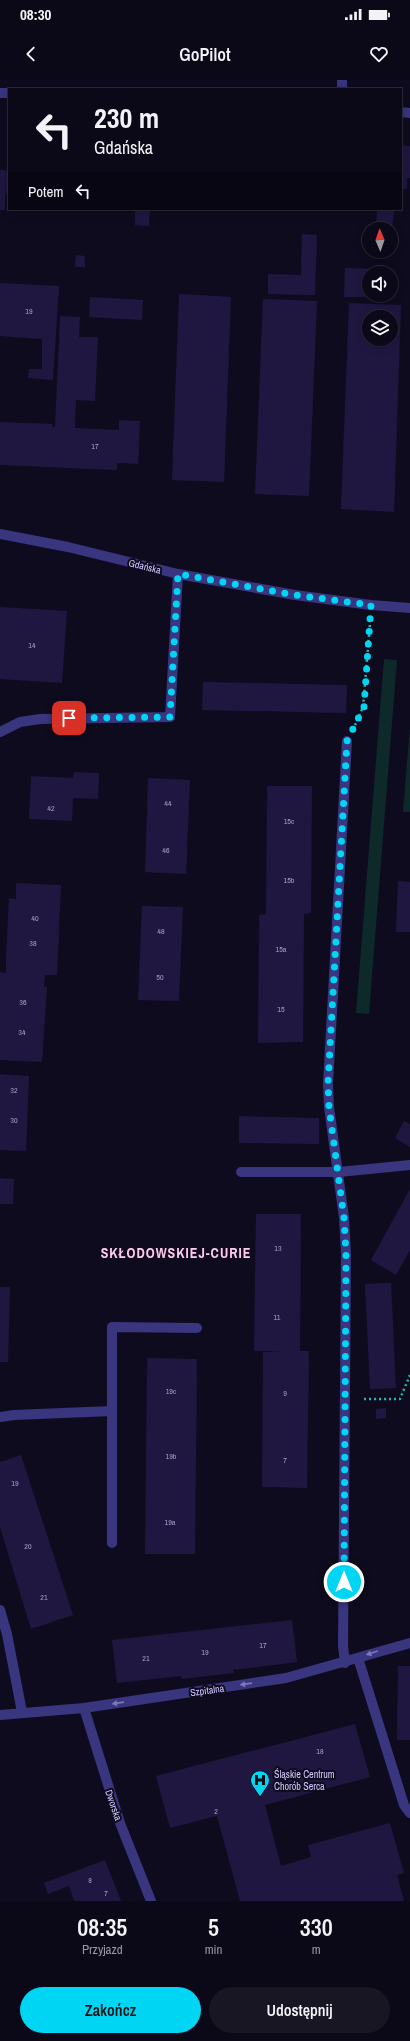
<!DOCTYPE html>
<html lang="pl">
<head>
<meta charset="utf-8">
<style>
  body { margin:0; font-family:"Archivo Narrow",sans-serif; background:#191624; color:#f1f3f6; height:100vh; display:flex; flex-direction:column; font-size:15px; white-space:nowrap }
  * { box-sizing:border-box; margin:0 }
  p { font-size:13px; color:#9a9aa1 }
  .icon { flex:none; width:22px; height:22px; fill:none; stroke:currentColor; stroke-width:2; stroke-linecap:round; stroke-linejoin:round }
  .map { position:relative; height:1821px; overflow:hidden }
  .sheet { display:flex; flex-direction:column; background:#0b0817; flex:1 }
  .sheet>* { flex:none }
  .hud { position:absolute; left:8px; top:8px; width:394px; height:122px; border-radius:0px; box-shadow:0 2px 10px #0003,0 0 0 1px #2b2936; background:#0b0817; color:#f1f3f6; overflow:hidden }
  .needle { width:26px; rotate:358deg }
  .fabs { position:absolute; left:362px; top:142px; display:grid; gap:8px }
  .fabs a { display:grid; place-items:center; width:36px; height:36px; border-radius:50%; background:#0b0817; box-shadow:0 2px 10px #0003,0 0 0 1px #2b2936; font-size:20px }
  .pin { position:absolute; display:grid; place-items:center; width:34px; height:34px; color:#fff; margin:-17px; border-radius:8px; box-shadow:0 2px 6px #0006 }
  .me { position:absolute; width:44px; margin:-22px; rotate:0deg; stroke-linejoin:round; filter:drop-shadow(0 0 3px #0008) }
  .turn { display:flex; align-items:center; gap:14px; height:84px; padding:0 20px; font-size:18px }
  .turn .icon { width:52px; height:52px; stroke-width:2.5 }
  .turn b { display:block; font-size:28px; line-height:34px }
  .then { display:flex; align-items:center; height:38px; padding:0 20px; background:#0003; gap:8px; font-size:15px }
  .eta { display:flex; justify-content:space-evenly; align-items:center; height:68px; text-align:center }
  .eta b { font-size:24px; font-weight:600; line-height:28px }
  .button { display:flex; gap:8px; margin-top:auto; padding:8px 20px }
  .button a { flex:1; height:46px; border-radius:24px; background:#00d5f4; color:#111; font-size:16px; font-weight:600; line-height:46px; text-align:center }
  .button a+a { background:#191624; color:#f1f3f6 }
  .status { display:flex; justify-content:space-between; align-items:center; height:28px; padding:0 20px; background:#0b0817; direction:ltr }
  .status svg { height:11px; fill:currentColor }
  header { display:flex; justify-content:space-between; align-items:center; height:52px; padding:0 20px; background:#0b0817; font-size:18px; font-weight:600 }
  .map>svg:first-child { display:block }
  .green { fill:#0e2929 }
  .building { fill:#201740; fill-rule:evenodd }
  .lines { fill:none; stroke-linecap:round; stroke-linejoin:round }
  .path { stroke:#29b3af; stroke-width:2.5; stroke-dasharray:2 3; stroke-linecap:butt }
  .minor { stroke:#39357f; stroke-width:10 }
  .oneway { fill:#7d78b9 }
  .route { stroke:#00d5f4; stroke-width:7; stroke-dasharray:0 12.6 }
  .labels { text-anchor:middle; stroke-width:4; stroke-linejoin:round; paint-order:stroke }
  .number-label { font-size:8px; fill:#a59ccf }
  .street-label { font-size:10px; fill:#d1c9ff; stroke:#0f0b1f }
  .poi-label { font-size:10px; fill:#d1c9ff; stroke:#0f0b1f; text-anchor:start }
  .district-label { font-size:14px; font-weight:bold; letter-spacing:1px; fill:#ffcbeb; stroke:#0f0b1f }
</style>
</head>
<body>
<div class="status"><b>08:30</b><svg viewBox="0 0 49 12"><path d="M0 12V9h3v3zM5 12V6h3v6zM10 12V3h3v9zM15 12V0h3v12zM26 1h20v11H26zM47 4h2v5h-2z"/></svg></div>
<header><svg class="icon" aria-label="back" viewBox="0 0 24 24"><path d="M15 5l-7 7 7 7"/></svg>GoPilot<svg class="icon" aria-label="heart" viewBox="0 0 24 24"><path d="M12 20l-8-8c-3-5 5-10 8-4 3-6 11-1 8 4z"/></svg></header>
<div class="map">
<svg width="410" height="1821" viewBox="0 0 410 1821">
  <rect width="100%" height="100%" fill="#0f0b1f"/>
  <path class="green" d="M384,579l13,1 -28,354 -13,-1z
    M410,646v86h-7z"/>
  <path class="building" d="M401,65l9,1v32h-3v11h-6z
    M0,90h6l-1,40h-5z
    M9,90v25h-3v-24z
    M135,129h15l-1,17 -14,-1z
    M377,129h17l-2,20h-16z
    M302,154l15,1 -2,60 -47,-1v-20l33,1z
    M76,175l9,1v11h-10z
    M345,188l27,1v4h-3v22h3v2h-28z
    M0,203l59,3 -6,94 -25,-2 1,-9h13v-30l-42,-3z
    M179,214l52,3 -7,185 -52,-2z
    M90,217l53,3 -1,20 -53,-3z
    M263,219l54,2 -8,195 -54,-2z
    M349,223l52,2 -7,207 -53,-3zM369,237h22v22h-22z
    M60,236l20,1 -1,20h19l-3,64 -19,-1 -1,28 44,2v-10l21,1 -2,43 -21,-1v7l-117,-5v-43l52,2v3h3z
    M0,527l67,4 -5,72 -62,-4z
    M203,602l144,3 -1,28 -144,-3z
    M74,692l25,1 -1,26 -25,-1 -1,23 -43,-2 2,-43 42,2z
    M148,698l42,2 -4,94 -41,-2z
    M267,706h45l-1,127 -7,1 -1,128 -45,1 1,-128 7,-1z
    M398,801l12,1v50h-14z
    M16,803l45,2 -4,90h-12l-1,12h3l-5,75 -42,-2v-88l6,1v-16l-1,-1h1l3,-58 7,1z
    M142,826l41,1 -4,94 -41,-1z
    M0,994l29,2 -3,75 -26,-1z
    M239,1036l80,2v26l-80,-1z
    M404,1041l6,3v23l-15,-9z
    M0,1098l14,1 -1,25h-13z
    M410,1109v61l-14,25 -25,-15z
    M256,1134h45l-1,137h9l-2,137 -45,-1 1,-135 18,-1h-27z
    M391,1203l5,105 -26,1 -5,-105z
    M0,1207h10l-2,75h-8z
    M147,1278l50,1 -2,195h-50z
    M386,1328v10l-10,1v-10z
    M21,1375l52,160 -42,14 -31,-102v-65z
    M292,1540l5,42 -64,8 1,3 -53,6v-3l-64,7 -5,-43z
    M398,1586h12v74h-13z
    M355,1644l15,53 -105,28 16,61 30,-9 -3,-12 82,-22 14,50 -7,2 7,26h-164l-23,-85 -47,12 -14,-52z
    M105,1780l16,41h-47l-5,-15 -21,8 -4,-11z"/>
  <g class="lines">
    <path class="path" d="M355,645l8,-18 7,-83
      M364,1319h36l10,-24"/>
    <path class="minor" d="M342,9v-9
      M0,13h9
      M401,32l9,1
      M0,454l68,13 110,27 117,21 76,10 39,3
      M0,652l20,-10 20,-3 130,-2 8,-143
      M241,1092h98l71,-7
      M0,1337l14,-2 98,-4
      M112,1463v-216l85,1
      M0,1530l7,24 15,78
      M358,1578l46,147 6,8
      M345,1583l-2,-17 3,-393 -2,-35 -15,-111 -1,-23 19,-343
      M84,1628l36,115 31,78
      M0,1635l84,-7 202,-30 124,-35"/>
  </g>
  <defs><path id="oneway-solid" d="M-6-.8H1V-3.2L6.5 0L1 3.2V.8H-6Z"/></defs>
  <g class="oneway">
    <use href="#oneway-solid" transform="translate(372 1573) rotate(161)"/>
    <use href="#oneway-solid" transform="translate(246 1604) rotate(172)"/>
    <use href="#oneway-solid" transform="translate(118 1623) rotate(172)"/>
  </g>
  <g class="lines">
    <path class="route" d="M69,638l101,-1 8,-143 117,21 76,10 -7,102 -17,34 -19,343 1,23 15,111 2,35 -2,329"/>
  </g>
  <defs>
    <symbol id="hospital-pin" viewBox="-11 -11 22 30"><path d="M0 17L-7.5 6A9.5 9.5 0 1 1 7.5 6Z" fill="#00d5f4" stroke="#0f0b1f"/><path d="M-5-5h3v3.5h4V-5h3V5h-3V1.5h-4V5h-3Z" fill="#111"/></symbol>
  </defs>
  <g fill-rule="evenodd">
    <use href="#hospital-pin" x="249" y="1689" width="22" height="30"/>
  </g>
  <g class="labels">
    <g class="number-label">
      <text x="29" y="234">19</text>
      <text x="95" y="369">17</text>
      <text x="32" y="568">14</text>
      <text x="168" y="726">44</text>
      <text x="51" y="731">42</text>
      <text x="289" y="744">15c</text>
      <text x="166" y="773">46</text>
      <text x="289" y="803">15b</text>
      <text x="35" y="841">40</text>
      <text x="161" y="854">48</text>
      <text x="33" y="866">38</text>
      <text x="281" y="872">15a</text>
      <text x="160" y="900">50</text>
      <text x="23" y="925">36</text>
      <text x="281" y="932">15</text>
      <text x="22" y="955">34</text>
      <text x="14" y="1013">32</text>
      <text x="14" y="1043">30</text>
      <text x="278" y="1171">13</text>
      <text x="277" y="1240">11</text>
      <text x="171" y="1314">19c</text>
      <text x="285" y="1316">9</text>
      <text x="171" y="1379">19b</text>
      <text x="285" y="1383">7</text>
      <text x="15" y="1406">19</text>
      <text x="170" y="1445">19a</text>
      <text x="28" y="1469">20</text>
      <text x="44" y="1520">21</text>
      <text x="263" y="1568">17</text>
      <text x="205" y="1575">19</text>
      <text x="146" y="1581">21</text>
      <text x="320" y="1674">18</text>
      <text x="216" y="1734">2</text>
      <text x="90" y="1803">8</text>
      <text x="106" y="1816">7</text>
    </g>
    <g class="street-label">
      <text transform="translate(145 486) rotate(14)" y="4">Gdańska</text>
      <text transform="translate(207 1610) rotate(-8)" y="4">Szpitalna</text>
      <text transform="translate(114 1725) rotate(71)" y="4">Dworska</text>
    </g>
    <g class="poi-label">
      <text x="274" y="1698">Śląskie Centrum<tspan x="274" dy="12">Chorób Serca</tspan></text>
    </g>
    <g class="district-label">
      <text x="176" y="1178">SKŁODOWSKIEJ-CURIE</text>
    </g>
  </g>
</svg>
<div class="fabs">
<a><svg class="needle" viewBox="-14 -14 28 28"><path d="M0-13l5 13h-10z" fill="#e53935"/><path d="M0 13l5-13h-10z" fill="#9a9aa1"/></svg></a>
<a><svg class="icon" aria-label="sound" viewBox="0 0 24 24"><path d="M4 9h4l5-4v14l-5-4H4zM17 9q2 3 0 6"/></svg></a>
<a><svg class="icon" aria-label="layers" viewBox="0 0 24 24"><path d="M12 4l9 5-9 5-9-5zM3 14l9 5 9-5"/></svg></a>
</div>
<div class="pin" style="left:69px;top:638px;background:#d93025"><svg class="icon" aria-label="arrive" viewBox="0 0 24 24"><path d="M6 21V4h12l-3 4 3 4H6"/></svg></div>
<svg class="me" style="left:344px;top:1502px" viewBox="-20 -20 40 40"><circle r="17" fill="#00d5f4" stroke="#fff" stroke-width="3"/><path d="M0-11L8 9 0 5-8 9z" fill="#fff"/></svg>
<div class="hud">
<div class="turn"><svg class="icon" aria-label="left" viewBox="0 0 24 24"><path d="M17 20v-9H6M10 6l-5 5 5 5"/></svg><div><b>230 m</b>Gdańska</div></div>
<div class="then">Potem<svg class="icon" aria-label="left" viewBox="0 0 24 24"><path d="M17 20v-9H6M10 6l-5 5 5 5"/></svg></div>
</div>
</div>
<section class="sheet">
<div class="eta">
<div><b>08:35</b><p>Przyjazd</p></div>
<div><b>5</b><p>min</p></div>
<div><b>330</b><p>m</p></div>
</div>
<div class="button"><a>Zakończ</a><a>Udostępnij</a></div>
</section>
</body>
</html>
